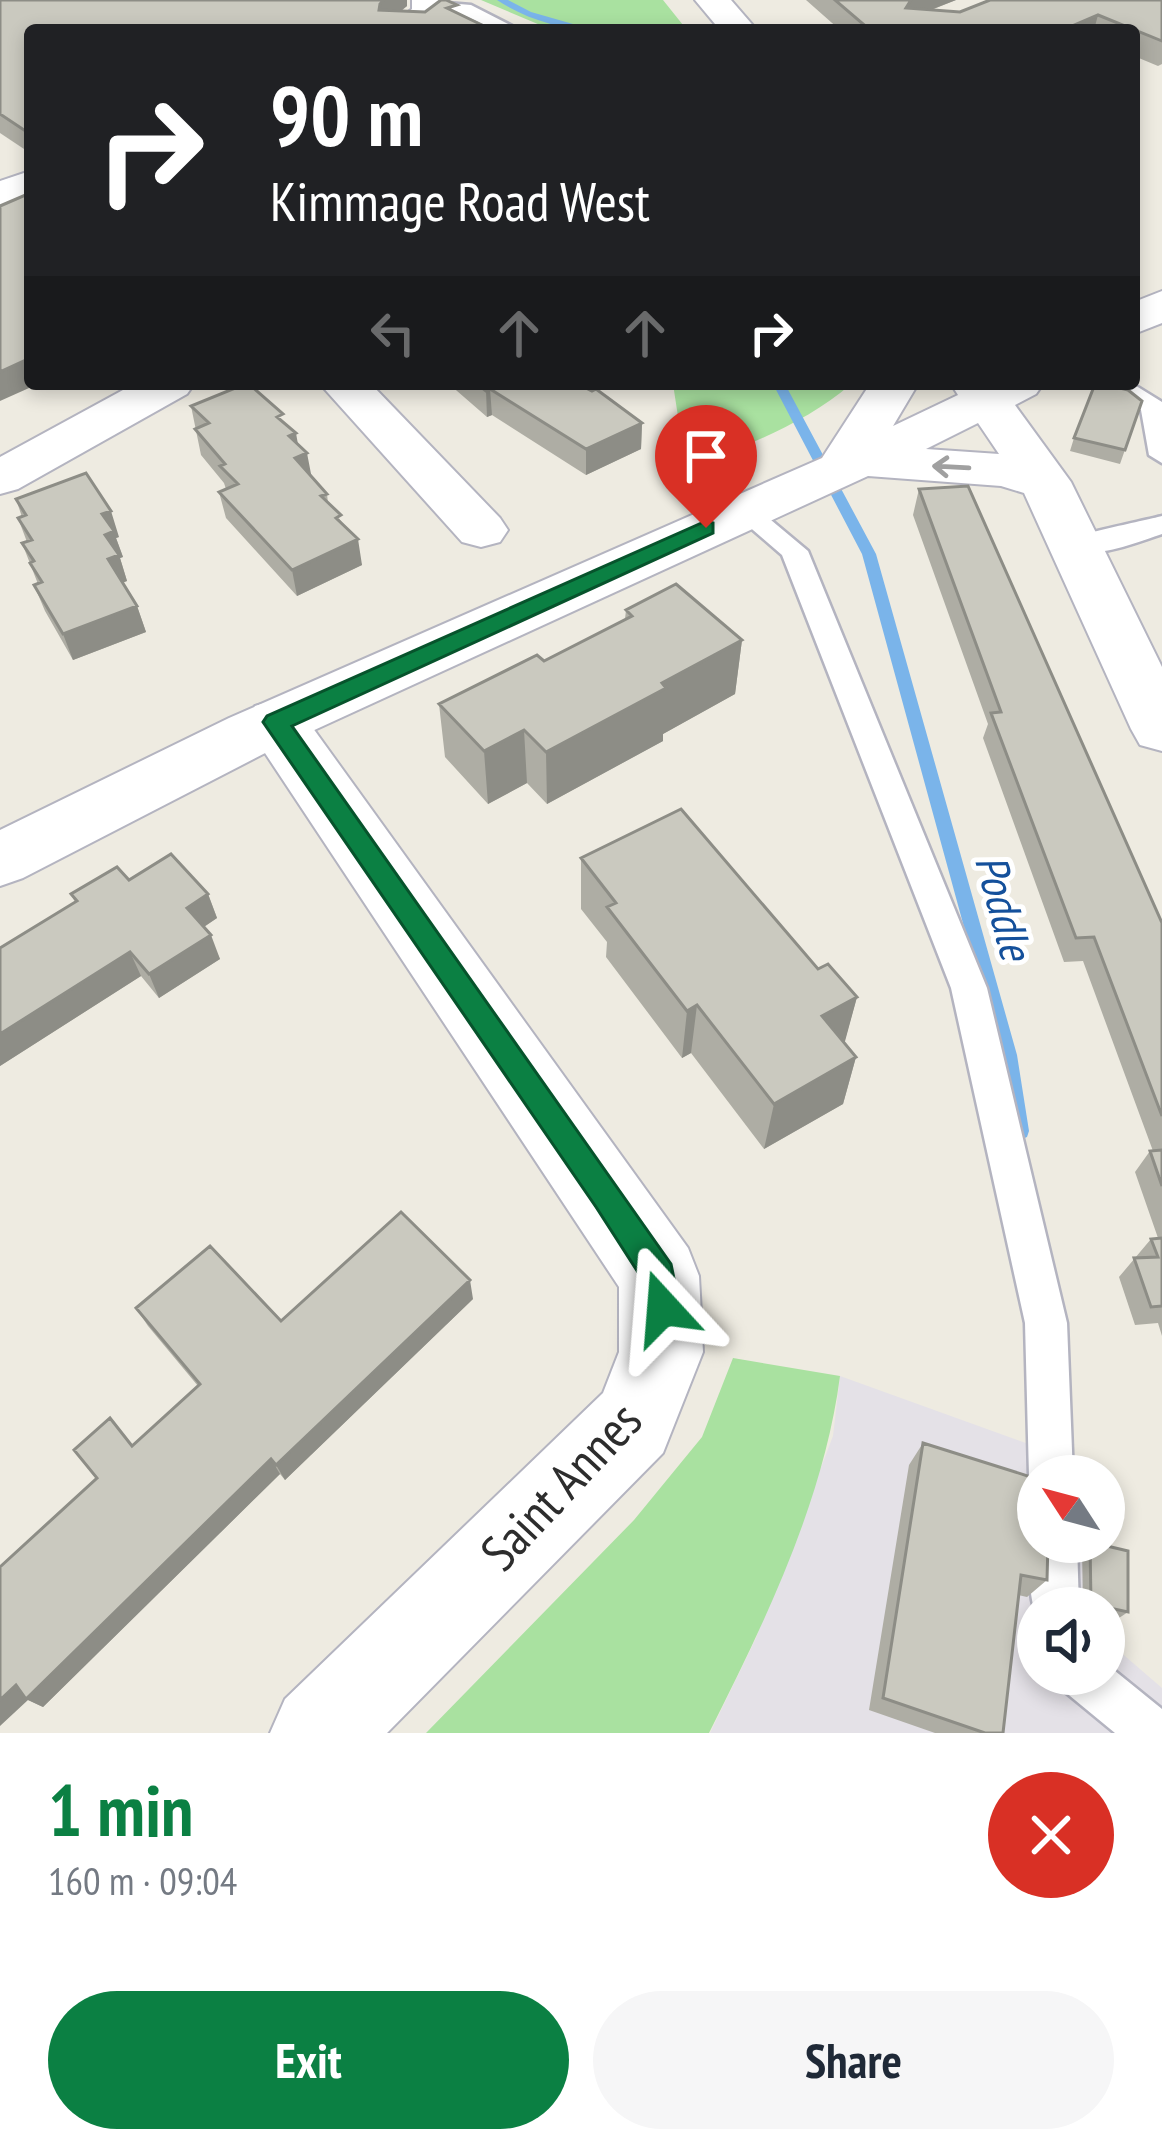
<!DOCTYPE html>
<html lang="en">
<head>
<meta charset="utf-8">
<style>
  body { margin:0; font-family:"PT Sans Narrow",sans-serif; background:#f6f6f7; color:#1f2937; height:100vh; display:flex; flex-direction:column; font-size:45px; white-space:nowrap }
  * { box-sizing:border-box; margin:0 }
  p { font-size:39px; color:#747a83 }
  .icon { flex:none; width:66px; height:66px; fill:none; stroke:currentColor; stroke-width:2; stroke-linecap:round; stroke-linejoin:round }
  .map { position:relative; height:1733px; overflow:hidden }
  .panel { display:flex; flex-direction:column; background:#fff; flex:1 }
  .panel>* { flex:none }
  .top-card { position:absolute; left:24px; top:24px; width:1116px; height:366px; border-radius:12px; box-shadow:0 6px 18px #0003; background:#202124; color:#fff; overflow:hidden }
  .needle { width:78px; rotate:306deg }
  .tools { position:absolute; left:1017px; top:1455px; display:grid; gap:24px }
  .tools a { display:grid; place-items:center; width:108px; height:108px; border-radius:50%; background:#fff; box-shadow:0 6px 18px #0003; font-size:60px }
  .pin { position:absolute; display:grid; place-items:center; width:102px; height:102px; color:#fff; margin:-123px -51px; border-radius:50% 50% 50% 0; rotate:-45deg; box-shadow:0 0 12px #0007 }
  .pin .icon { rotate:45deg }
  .me { position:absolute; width:132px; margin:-66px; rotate:341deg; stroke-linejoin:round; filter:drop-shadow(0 0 9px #0008) }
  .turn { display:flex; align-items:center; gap:42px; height:252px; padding:0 48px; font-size:54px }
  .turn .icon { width:156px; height:156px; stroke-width:2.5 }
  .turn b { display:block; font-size:84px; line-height:102px }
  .lanes { display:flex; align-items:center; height:114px; padding:0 48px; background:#0003; justify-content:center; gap:60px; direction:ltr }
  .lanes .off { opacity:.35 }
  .round { display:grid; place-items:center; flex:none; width:126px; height:126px; border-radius:63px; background:#f6f6f7 }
  .head { display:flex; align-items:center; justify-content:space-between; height:204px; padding:0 48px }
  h1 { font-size:72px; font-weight:700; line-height:90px; color:#0b8043 }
  .button { display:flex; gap:24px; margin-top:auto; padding:24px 48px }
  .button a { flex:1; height:138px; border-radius:72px; background:#0b8043; color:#fff; font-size:48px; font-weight:700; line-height:138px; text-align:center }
  .button a+a { background:#f6f6f7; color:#1f2937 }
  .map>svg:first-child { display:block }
  .industrial { fill:#e4e1e7; fill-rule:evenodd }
  .green { fill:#a9e1a0 }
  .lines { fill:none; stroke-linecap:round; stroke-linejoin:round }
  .stream { fill:#7ab4ea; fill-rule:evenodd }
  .service-casing { stroke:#b4b4c0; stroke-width:5 }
  .minor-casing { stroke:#b4b4c0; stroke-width:4 }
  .secondary-casing { stroke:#b4b4c0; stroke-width:4 }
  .service { fill:#fff; fill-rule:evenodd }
  .minor { fill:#fff; fill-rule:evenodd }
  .secondary { fill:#fff; fill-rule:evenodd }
  .wall { fill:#aeada4 }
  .shaded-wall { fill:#8d8d86 }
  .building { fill:#cac9bf; stroke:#8d8d86; stroke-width:3 }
  .oneway { stroke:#a0a0a0 }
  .route { fill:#0b8043; stroke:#07532c; stroke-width:3 }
  .labels { text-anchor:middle; stroke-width:10; stroke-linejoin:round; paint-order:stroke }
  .water-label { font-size:45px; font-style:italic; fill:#14509b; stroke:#fff }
  .near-street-label { font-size:51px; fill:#2d2d2d; stroke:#fff }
</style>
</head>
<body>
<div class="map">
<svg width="1162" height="1733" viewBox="0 0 1162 1733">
  <rect width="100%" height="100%" fill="#eeebe1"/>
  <path class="industrial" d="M840,1376l266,96 -2,158v-22h-66v66h66v-36l58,50v45h-452l46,-95 77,-202zM1038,1476h66v66h-66z"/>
  <path class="green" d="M481,0h182l24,30h-135z
    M673,384h178c-47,41 -106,61 -162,85l-15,-21 5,-25z
    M733,1358l107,18c-16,124 -75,246 -131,357h-283l208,-213 68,-83z"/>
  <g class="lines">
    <path class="stream" d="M497,0h11l23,12 63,18c-33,0 -70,-12 -97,-30z
      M773,384h12l91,170 141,501 12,76 -2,6 -7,3 -7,-3 -2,-6 -12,-76 -137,-501z"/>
    <defs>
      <path id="service" d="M424,1l47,4 49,25h-24l-35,-16 -37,-5z
        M1104,384h29l29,18v61l-13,-8 -8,-45z
        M744,503l9,2 55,46 179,437 80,335 6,153h-35v17l-9,-17 -4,-153 -74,-335 -169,-433 -51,-44z
        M1162,516v18c-27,9 -79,31 -102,9 7,-7 83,-22 102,-27z
        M1038,1526v16h39l2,66h-41v13c-11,-26 -11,-69 0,-95z
        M1104,1662l58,47v24h-47l-51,-42 -7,-17h47z"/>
      <path id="minor" d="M412,0h34l2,13 -21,17h-42l27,-21z
        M30,171v27l-30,11v-28z
        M134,384h60l-7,10 -169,95 -18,5v-37z
        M320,384h51l129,134 8,12 -8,12 -19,5 -19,-5z
        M276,700l21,6 391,542 11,28 4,76 -40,101 -276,280h-117l15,-34 318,-306 16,-41v-65l-364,-549 -9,-16 9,-16z"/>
      <path id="secondary" d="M695,0h36l26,30h-37z
        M1162,291v32l-28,11v-32z
        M870,384h48l-25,42 65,-31 -7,-11h92l-7,10 -21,11 56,77 91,185v84l-22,-6 -9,-16 -107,-236 -23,-7 -133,-10 -595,273 -250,129 -23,8v-56l229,-112 593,-260zM978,423l21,31 -73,-5z"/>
    </defs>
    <use href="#service" class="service-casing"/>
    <use href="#minor" class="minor-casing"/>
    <use href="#secondary" class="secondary-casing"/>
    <use href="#service" class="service"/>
    <use href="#minor" class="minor"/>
    <use href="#secondary" class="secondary"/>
  </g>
  <path class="wall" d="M0,0l407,6 -6,5 56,2 -427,17v123l-30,-20z
    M806,0h150l-25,10 29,2 202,-12v64l-4,2 -24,-10v-26h-294z
    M449,384h129l64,39 -1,26 -55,26 -94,-60 -5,2z
    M1142,401l-22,63 -50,-13 4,-13z
    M191,406l93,17 14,22 13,31 16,18 1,9 15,21 19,41 -65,31 -71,-78 -7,-26 7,-3 -2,-6 -23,-28z
    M919,489l243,434v413l-4,-13 -23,2 -16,-48 32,-38 7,-1 -23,-66 15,-21h3l-70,-190 -19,1 -81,-224 5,-14 -75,-209z
    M16,499l103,38 -3,1 7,19 -3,1 7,23 -4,1 14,24 9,26 -73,28 -28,-49 -11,-26 4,-1 -16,-41 5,-1 -9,-24 4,-1z
    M626,610l116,30 -7,54 -72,40v7l-116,63 -20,-21 -39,21 -43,-47 -6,-53 105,-43 81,-42z
    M581,858l276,139 -13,46 12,14 -13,47 -79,45 -73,-96 -9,5 -76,-101 1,-15 -26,-33z
    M129,880l79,14 9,24 -13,9 16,32 -61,39 -18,-22 -141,90v-118l75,-46 -4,-8z
    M473,1299l-188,181 -5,-6 -237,233 -15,-7 104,-255 66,-59 -50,-60 -12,-18 145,13z
    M923,1443l105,69 19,68 -20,17 -9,-2 -15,138h-68l-66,-23 40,-245z
    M1089,1542l39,70 -9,6 -15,-3v-7h-21l-1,-60z"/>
  <path class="shaded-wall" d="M384,0h23v6l-25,20 -3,-16 1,-6z
    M911,0h45l-46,18 -4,-10z
    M1098,15l-4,15h-31z
    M30,358v26h8l-38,17v-29z
    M490,389l2,26 -5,2 -1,-26z
    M642,423l-1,26 -55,26v-26z
    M296,433l4,23 7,-3 5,26 -12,5 -11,-48z
    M111,511l8,26 -3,1 7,19 -3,1 7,23 -10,4 -9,-26 -6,-45z
    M358,539l4,26 -65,31 -5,-26z
    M137,606l9,26 -73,28 -10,-26z
    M742,640l-7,54 -72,40v7l-116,63 -1,-52 116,-69z
    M524,730l3,53 -39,21 -4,-53z
    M208,894l9,24 -21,14 -9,-24z
    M211,935l9,24 -61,39 -10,-24z
    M130,952l11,24 -141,90v-32z
    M857,997l-13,48 -22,-29z
    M697,1005l-6,48 -9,5 5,-47z
    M856,1057l-13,47 -79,45 10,-45z
    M470,1280l3,19 -188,181 -9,-15z
    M271,1459l9,15 -237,233 -15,-7 -28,26v-26z"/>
  <path class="building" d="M0,0h384l-4,4 -1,6 46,2 16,-12h5l11,5 -10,3 37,18 -10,4h-444v104l-30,-20z
    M835,0h76l-5,8 54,4 30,-12h172v41l-64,-26 -35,15h-193z
    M30,193v165l-30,14v-166z
    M245,384h4l34,30 -6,3 19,16 -7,3 18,17 -12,5 32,36 -6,2 20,19 -5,3 22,21 -66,31 -73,-78 19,-8 -18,-18 5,-2 -30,-35 14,-6 -18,-17z
    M477,384h101l14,7 4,-2 46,34 -56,26 -96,-60 -4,2z
    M1095,384h9l24,6 14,11 -17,49 -51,-12z
    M86,473l25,38 -9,3 12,17 -9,4 14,20 -11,4 29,47 -74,28 -29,-49 8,-3 -12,-19 4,-2 -12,-18 10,-3 -14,-22 8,-3 -10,-16z
    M968,486l194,437v193l-68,-179 -18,1 -85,-225 10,-1 -82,-223z
    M676,584l66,56 -80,43 4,5 -120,64 -22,-22 -40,21 -45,-47 98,-49 7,6 88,-45 -6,-6z
    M681,809l137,160 10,-5 29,33 -35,19 34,41 -82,47 -77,-99 -10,6 -80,-104 9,-4 -35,-45z
    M171,854l37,40 -21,14 24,27 -62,39 -19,-22 -130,82v-86l77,-47 -6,-7 46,-27 12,13z
    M1162,1150v36l-12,-35z
    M401,1212l69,68 -194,185 -5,-6 -245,240 -10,-14 -16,15v-133l97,-89 -23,-28 36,-32 22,28 68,-62 -64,-76 74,-62 71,75z
    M1162,1238v68l-11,1 -17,-49 24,-1 -7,-18z
    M923,1443l108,34 -3,35 10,2v28h10l-1,38 -26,-5 -18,158h-18l-102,-35z
    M1090,1542l38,9v61l-37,-8z"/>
  <defs><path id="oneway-shaft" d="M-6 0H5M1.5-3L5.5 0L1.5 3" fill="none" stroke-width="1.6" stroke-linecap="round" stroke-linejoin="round" transform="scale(3)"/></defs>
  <use class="oneway" href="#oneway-shaft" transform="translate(951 467) rotate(-177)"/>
  <path class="route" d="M706,521l7,2v10l-421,193 379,538 9,44 -5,12 -12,5 -12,-5 -8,-40 -47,-73 -333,-485 4,-6z"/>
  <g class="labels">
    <g class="water-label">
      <text transform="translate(1004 907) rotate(75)" y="16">Poddle</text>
    </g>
    <g class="near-street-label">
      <text transform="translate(561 1486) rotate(-47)" y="18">Saint Annes</text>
    </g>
  </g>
</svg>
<div class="tools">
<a><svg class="needle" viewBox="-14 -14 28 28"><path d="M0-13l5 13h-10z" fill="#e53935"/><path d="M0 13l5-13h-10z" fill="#747a83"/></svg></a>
<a><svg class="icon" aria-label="sound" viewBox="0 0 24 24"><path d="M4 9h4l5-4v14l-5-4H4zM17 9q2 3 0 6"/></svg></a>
</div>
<div class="pin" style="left:706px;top:528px;background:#d93025"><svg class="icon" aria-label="arrive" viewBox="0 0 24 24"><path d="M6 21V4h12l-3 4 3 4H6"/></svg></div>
<svg class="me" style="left:663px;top:1308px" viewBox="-20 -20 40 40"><path d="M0-17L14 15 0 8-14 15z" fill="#0b8043" stroke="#fff" stroke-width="4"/></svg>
<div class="top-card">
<div class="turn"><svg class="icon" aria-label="right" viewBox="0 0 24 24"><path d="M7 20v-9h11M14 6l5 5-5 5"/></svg><div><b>90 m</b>Kimmage Road West</div></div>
<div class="lanes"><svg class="icon off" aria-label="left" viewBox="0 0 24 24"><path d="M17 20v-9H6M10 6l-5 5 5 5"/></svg><svg class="icon off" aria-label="ahead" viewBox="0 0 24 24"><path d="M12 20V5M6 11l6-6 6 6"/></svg><svg class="icon off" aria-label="ahead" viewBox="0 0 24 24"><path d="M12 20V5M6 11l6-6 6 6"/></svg><svg class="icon" aria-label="right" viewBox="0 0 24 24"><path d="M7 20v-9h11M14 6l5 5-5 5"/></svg></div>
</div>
</div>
<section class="panel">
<div class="head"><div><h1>1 min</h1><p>160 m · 09:04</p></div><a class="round" style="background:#d93025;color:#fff"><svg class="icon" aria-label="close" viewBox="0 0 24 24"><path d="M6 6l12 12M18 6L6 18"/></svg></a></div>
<div class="button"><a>Exit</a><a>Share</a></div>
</section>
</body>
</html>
